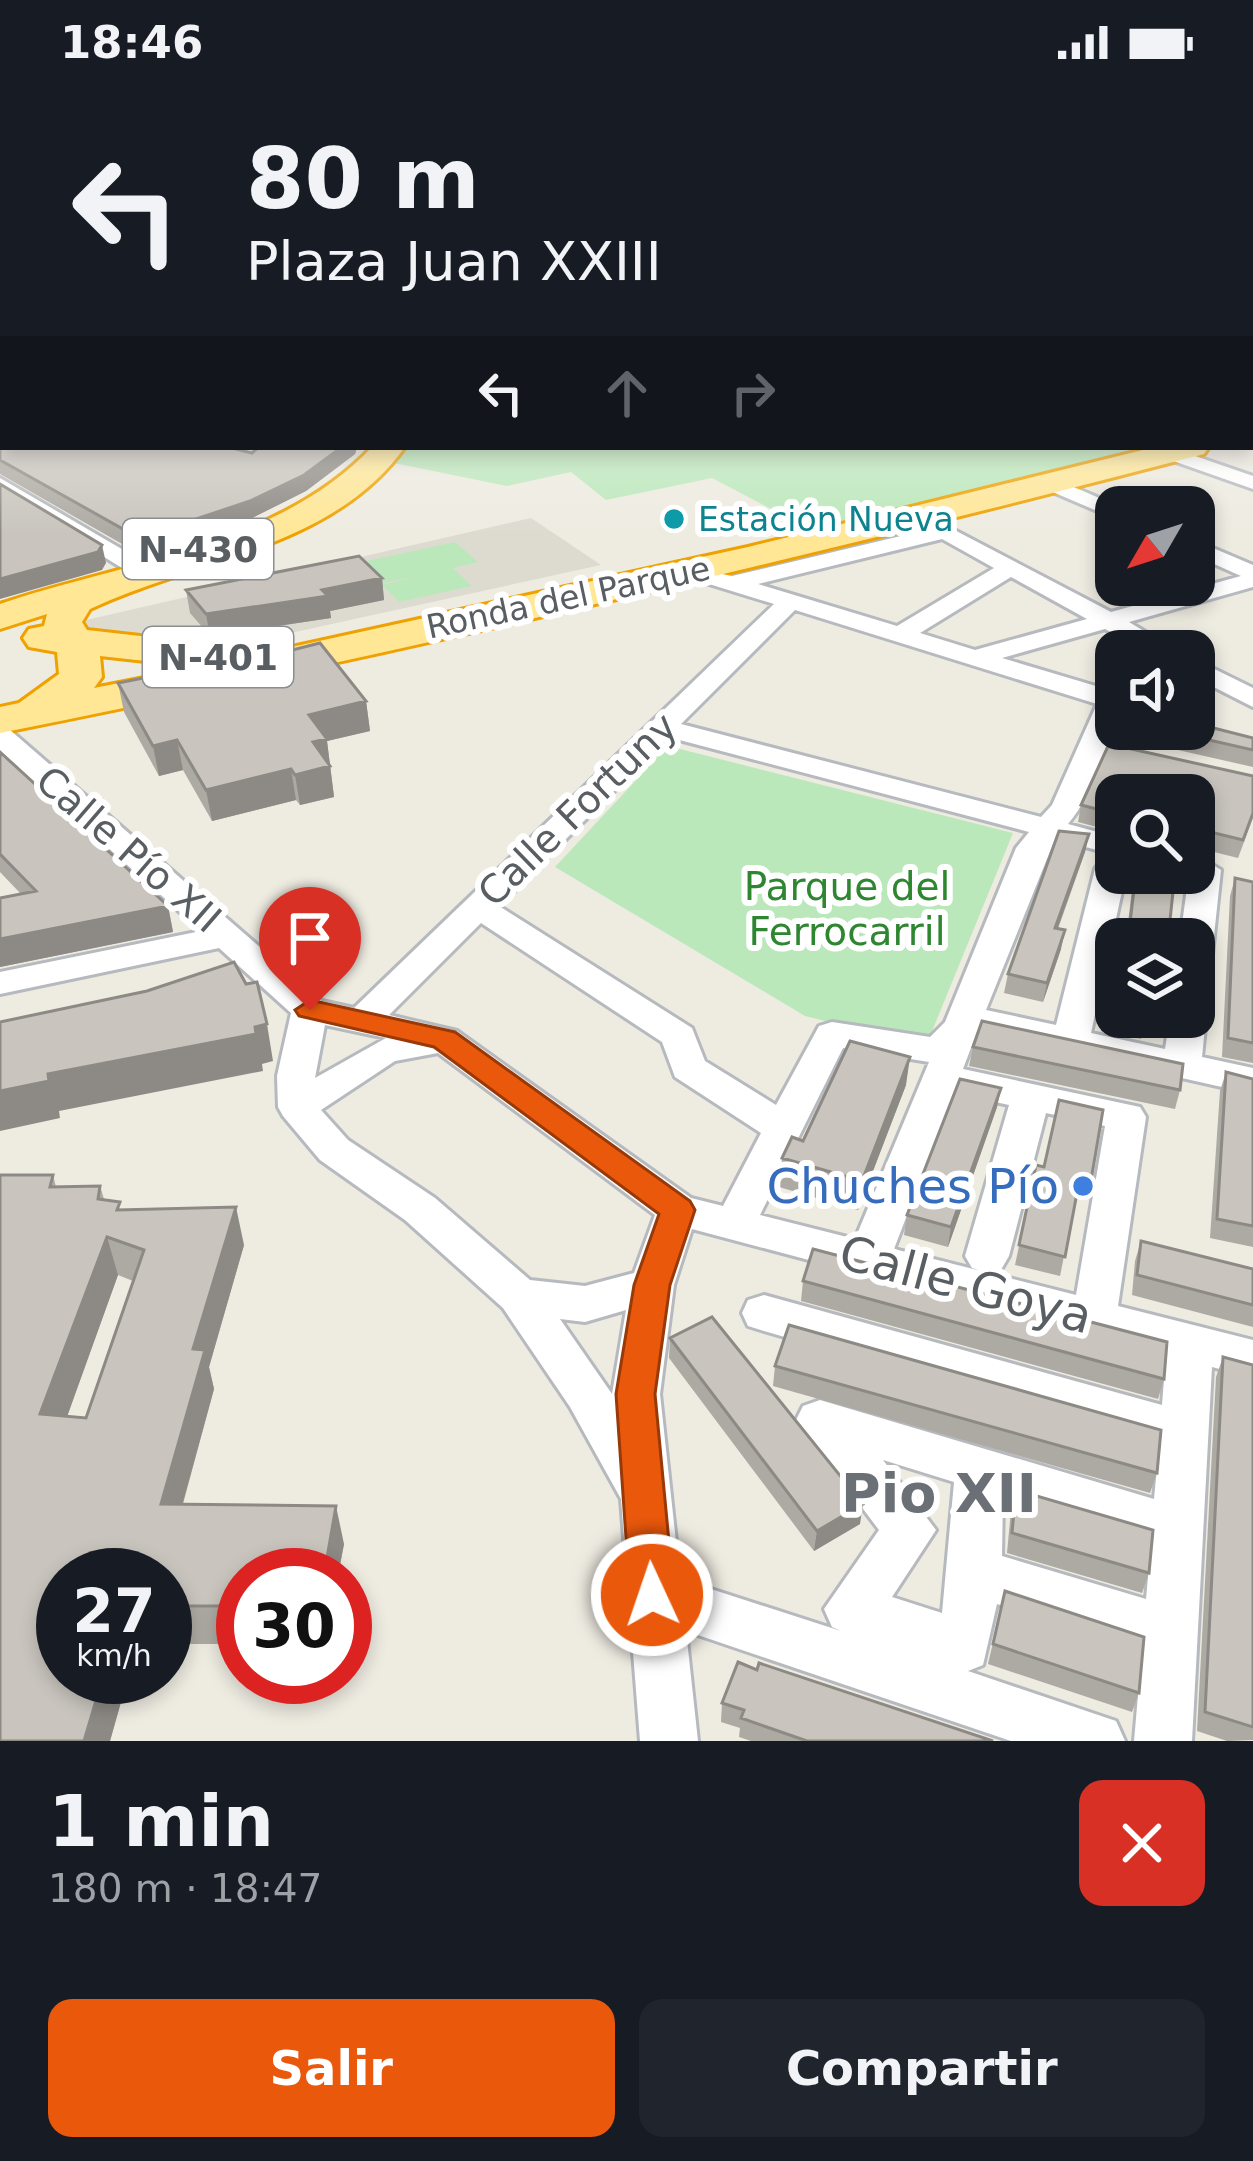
<!DOCTYPE html>
<html lang="es">
<head>
<meta charset="utf-8">
<style>
  body { margin:0; font-family:"DejaVu Sans",sans-serif; background:#20242c; color:#f1f3f6; height:100vh; display:flex; flex-direction:column; font-size:45px; white-space:nowrap }
  * { box-sizing:border-box; margin:0 }
  p { font-size:39px; color:#9ea1a6 }
  .icon { flex:none; width:66px; height:66px; fill:none; stroke:currentColor; stroke-width:2; stroke-linecap:round; stroke-linejoin:round }
  .map { position:relative; height:1657px; overflow:hidden }
  .side { display:flex; flex-direction:column; background:#171b24; flex:1 }
  .side>* { flex:none }
  .top-card { position:absolute; left:0px; top:0px; width:1254px; height:366px; box-shadow:0 6px 18px #0003; background:#171b24; color:#f1f3f6; overflow:hidden }
  .needle { width:78px; rotate:231deg }
  .buttons { position:absolute; left:1095px; top:402px; display:grid; gap:24px }
  .buttons a { display:grid; place-items:center; width:120px; height:120px; border-radius:24px; background:#171b24; box-shadow:0 6px 18px #0003; font-size:60px }
  .speed { position:absolute; left:36px; top:1464px; display:flex; gap:24px; font-size:60px; font-weight:700; text-align:center }
  .speed>* { display:grid; place-content:center; width:156px; height:156px; border-radius:50%; background:#171b24; box-shadow:0 6px 18px #0003; line-height:1 }
  .speed small { font-size:30px; font-weight:400 }
  .speed .limit { border:18px solid #d22; background:#fff; color:#111 }
  .pin { position:absolute; display:grid; place-items:center; width:102px; height:102px; color:#fff; margin:-123px -51px; border-radius:50% 50% 50% 0; rotate:-45deg; box-shadow:0 0 12px #0007 }
  .pin .icon { rotate:45deg }
  .me { position:absolute; width:132px; margin:-66px; rotate:357deg; stroke-linejoin:round; filter:drop-shadow(0 0 9px #0008) }
  .turn { display:flex; align-items:center; gap:42px; height:252px; padding:0 48px; font-size:54px }
  .turn .icon { width:156px; height:156px; stroke-width:2.5 }
  .turn b { display:block; font-size:84px; line-height:102px }
  .lanes { display:flex; align-items:center; height:114px; padding:0 48px; background:#0003; justify-content:center; gap:60px; direction:ltr }
  .lanes .off { opacity:.35 }
  .round { display:grid; place-items:center; flex:none; width:126px; height:126px; border-radius:24px; background:#20242c }
  .headline { display:flex; align-items:center; justify-content:space-between; height:204px; padding:0 48px }
  h1 { font-size:72px; font-weight:800; line-height:90px }
  .button { display:flex; gap:24px; margin-top:auto; padding:24px 48px }
  .button a { flex:1; height:138px; border-radius:24px; background:#ea580c; color:#fff; font-size:48px; font-weight:800; line-height:138px; text-align:center }
  .button a+a { background:#20242c; color:#f1f3f6 }
  .status { display:flex; justify-content:space-between; align-items:center; height:84px; padding:0 60px; background:#171b24; direction:ltr }
  .status svg { height:33px; fill:currentColor }
  .map>svg:first-child { display:block }
  .education { fill:#dddad0 }
  .green { fill:#bbe8bb }
  .lines { fill:none; stroke-linecap:round; stroke-linejoin:round }
  .minor-casing { stroke:#b6babf; stroke-width:6 }
  .primary-casing { stroke:#fbc84c; stroke-width:6 }
  .trunk-casing { stroke:#efa100; stroke-width:6 }
  .minor { fill:#fff; fill-rule:evenodd }
  .primary { fill:#ffefa5; fill-rule:evenodd }
  .trunk { fill:#ffe796; fill-rule:evenodd }
  .wall { fill:#ada9a3; fill-rule:evenodd }
  .shaded-wall { fill:#8d8a85 }
  .building { fill:#c9c5be; stroke:#8d8a85; stroke-width:3; fill-rule:evenodd }
  .route { fill:#ea580c; stroke:#983908; stroke-width:3 }
  .culture-dot { fill:#0f9aa8; stroke:#fff; stroke-width:4.5 }
  .shop-dot { fill:#3f7fe0; stroke:#fff; stroke-width:4.5 }
  .labels { text-anchor:middle; stroke-width:12; stroke-linejoin:round; paint-order:stroke }
  .far-culture-label { font-size:33px; fill:#0d838f; stroke:#fff; text-anchor:start }
  .far-street-label { font-size:33px; fill:#595e63; stroke:#fff }
  .shield { fill:#fff; stroke:#8b8e92; stroke-width:3 }
  .shield-label { font-size:36px; font-weight:bold; fill:#595e63 }
  .street-label { font-size:39px; fill:#595e63; stroke:#fff }
  .park-label { font-size:39px; fill:#2e8631; stroke:#fff }
  .near-shop-label { font-size:48px; fill:#366cbe; stroke:#fff; text-anchor:end }
  .near-street-label { font-size:48px; fill:#595e63; stroke:#fff }
  .near-quarter-label { font-size:54px; font-weight:bold; fill:#6a7075; stroke:#fff }
</style>
</head>
<body>
<div class="status"><b>18:46</b><svg viewBox="0 0 49 12"><path d="M0 12V9h3v3zM5 12V6h3v6zM10 12V3h3v9zM15 12V0h3v12zM26 1h20v11H26zM47 4h2v5h-2z"/></svg></div>
<div class="map">
<svg width="1253" height="1657" viewBox="0 0 1253 1657">
  <rect width="100%" height="100%" fill="#eeebe1"/>
  <path class="education" d="M531,434l70,47 -379,83 -134,-21 -6,-6z"/>
  <path class="green" d="M400,363h769l-365,87 -10,-13 -82,-43 -106,22 -35,-28 -64,14 -118,-24z
    M455,458l23,20 -25,6 19,18 -73,16 -17,-17 35,-9 -34,7 -21,-21z
    M668,662l345,87 -87,213 -121,-30 -250,-149z"/>
  <g class="lines">
    <defs>
      <path id="minor" d="M1169,363l84,29v13l-91,-32 -3,-4z
        M0,394l156,91 4,5 -20,5 -140,-86z
        M1048,398h14l58,25 -4,12 -68,-29z
        M918,427l193,101 130,-36 -47,-21v-15l59,25v22l-124,35 48,29h-32l-40,-22 -103,29 114,34c0,44 -20,98 -48,132l48,13v18l-61,-16 -69,171 70,15 39,-156 5,-7 16,-1v12h10l-35,160 74,16 5,-32h24v-10l7,2 5,8 -4,40 51,11v26l-276,-62 -14,37 177,38 6,10 -28,189 135,34v38l-41,-11 -20,374h-58l8,-91 -145,-46 -14,61 -15,6 148,50 9,20h-114l-325,-110 12,110h-58l-19,-242 -51,-92 -67,-99 -98,-88 -85,-60 -37,-44 -5,-9 -1,-31 14,-63 -72,-65 -219,46v-22l201,-41 -201,-180v-23l10,2 312,271 32,7 420,-404 -91,-28v-10l49,10 194,-46 -19,-13zM942,455l52,29 -97,58 -139,-42zM1011,493l76,42 -112,31 -55,-17zM795,526l302,94 -45,101 -11,12 -360,-93zM668,653l361,95 -13,16 -71,174 -15,15 -98,-15 -13,4 -43,79 -71,-44 -13,-33 -193,-122zM481,839l181,119 13,35 86,56 -38,73 -32,-8 -234,-167 -68,-16zM325,941l61,13 -71,40zM843,964l86,14 -74,177 -95,-24zM438,969l217,162 -21,58 -49,13 -55,-6 -95,-82 -87,-58 -27,-30 74,-49zM954,1009l55,12 -44,151 7,12 15,5 15,-5 7,-12 37,-143 59,13 -29,169 -182,-46zM692,1145l474,126 -4,50 -398,-110 -16,5 -6,13 6,13 16,5 395,115 -5,53 -334,-99 -17,6 -7,14 83,110 -55,79 8,18 9,4 -161,-52 -20,-185 14,-109zM626,1226l-14,84 -52,-75 25,3zM883,1376l71,22 -12,131 -50,-16 44,-67zM1003,1414l148,46 -5,55 -144,-43z
        M1194,575l59,29v19l-59,-30z
        M1205,776l16,10 -10,94 -17,11v-36h-14l9,-66h5v-10z"/>
      <path id="primary" d="M1251,252h2v16h-2z"/>
      <path id="trunk" d="M1251,339h2v18h-2z
        M372,363h33c-73,102 -209,112 -315,162l-8,13 5,8 124,14 15,3 6,9 -4,5 520,-114 407,-100h54l-5,7c-399,104 -800,198 -1204,279v-26l19,-4 40,-29 -2,-22 -28,-5 -6,-9 6,-9 15,-3 3,-12 -47,15v-25c123,-42 278,-57 372,-157zM100,572l100,11 -106,21 8,-11z"/>
    </defs>
    <use href="#minor" class="minor-casing"/>
    <use href="#primary" class="primary-casing"/>
    <use href="#trunk" class="trunk-casing"/>
    <use href="#minor" class="minor"/>
    <use href="#primary" class="primary"/>
    <use href="#trunk" class="trunk"/>
  </g>
  <path class="wall" d="M0,219h3v144l249,6 7,-6h98l-2,7 -49,37 -54,27 -109,38 -143,-82v-38h3l-3,-2v2z
    M382,494l2,22 -54,11 1,7 -121,18 -20,-23 -4,-23z
    M193,591l173,26 4,30 -43,10 7,56 -34,8 -4,-5 -84,21 -29,-51 -24,6 -35,-64 -6,-29z
    M1117,645h77l59,9v29l-137,-31z
    M1109,660l144,32v42l-15,40 -44,-11v-52h-78v37l-38,-10 3,-17z
    M0,668l168,154 5,26 -173,35v-69l21,-4 -21,-22z
    M1089,750l-4,18 -27,77 3,20 -18,53 -39,-9 4,-19z
    M1134,789h41l-7,66h-42z
    M1235,794l18,4v181l-31,-6 8,-161z
    M1116,864v69h30l-5,22 -40,-8z
    M973,963l207,43 -5,19 -206,-43z
    M1226,988l27,7v168l-43,-9 10,-147z
    M906,1001l-48,125 -79,-23 3,-29 21,-17z
    M1001,1004l-4,19 -49,140 -44,-12 3,-20z
    M1036,1081l55,15 -5,20 -10,-3 -16,79 -45,-11z
    M53,1091l3,12 44,-1 4,13 18,11 122,35 -35,122 5,22 -31,115 161,40 -6,31h-95v69h-78v-69h-102v102h65l-18,64h-110zM118,1191l15,6 -47,137 -19,-2z
    M1141,1157l112,28v58l-121,-32 3,-34z
    M803,1197l361,98 -6,20 -357,-98z
    M670,1254l190,186 -46,27 -145,-193z
    M1223,1273l30,8v375l-26,1 -30,-10 19,-354z
    M775,1282l382,107 -7,20 -377,-107z
    M1016,1406l133,83 -7,20 -135,-40 4,-43z
    M1005,1507l134,102 -7,19 -144,-48z
    M757,1586l236,71h-242l-12,-4 1,-9 -19,-6 1,-19z"/>
  <path class="shaded-wall" d="M342,363h15l-2,7 -49,37 -54,27 -109,38 -4,-18z
    M102,461l4,18 -4,7 -102,29v-20z
    M382,494l2,22 -54,11 1,7 -121,18 -4,-22z
    M366,617l4,30 -43,10 7,56 -34,8 -5,-30 14,-60z
    M177,656l6,30 -24,6 -6,-30z
    M291,685l5,31 -84,21 -6,-31z
    M1089,750l-4,18 -34,94 4,-18z
    M168,822l5,26 -173,35v-28z
    M1065,846l-4,19 -18,53 4,-19z
    M267,940l6,37 -11,3 1,7 -204,40 1,7 -60,13v-40l48,-17z
    M910,973l-4,28 -48,125 4,-29z
    M1001,1004l-4,19 -49,140 3,-20z
    M236,1123l8,38 -35,122 5,22 -42,153 -11,-38 32,-155z
    M107,1153l11,38 -64,178 -14,-39z
    M863,1420l-3,20 -46,27 3,-20z
    M336,1422l8,38 -6,31h-14z
    M103,1593h25l-18,64h-26z"/>
  <path class="building" d="M0,219h3v66h-3z
    M3,285v54l-3,-2v-37z
    M0,352h3v11h225l24,6 7,-6h83l-38,28 -54,26 -111,37 -139,-78z
    M0,400l102,61 -4,7 -98,27z
    M359,472l23,22 -60,12 6,6 -122,18 -20,-24z
    M320,559l46,58 -57,14 18,24 -14,3 17,24 -35,9 -4,-6 -85,21 -29,-50 -24,6 -35,-63 71,-14 4,6z
    M1194,639l59,15v12l-92,-21h33z
    M1109,660l144,32v37l-10,27 -49,-12v-33h-78v19l-35,-9z
    M0,668l168,154 -168,33v-41l36,-7 -36,-37z
    M1059,747l30,3 -34,94 10,2 -18,53 -39,-9z
    M1136,789h39l-7,66h-40z
    M1235,794l18,4v161l-25,-5z
    M1116,864v66l-10,-2z
    M234,878l12,22 11,-2 10,42 -12,3 1,7 -208,40 1,7 -49,10v-69l147,-31z
    M982,937l201,43 -3,26 -207,-43z
    M850,957l60,16 -48,124 -80,-23 10,-21 11,4z
    M1226,988l27,7v147l-36,-7z
    M960,995l41,9 -50,139 -44,-12z
    M1059,1016l44,10 -12,70 -11,-3 -15,80 -46,-12 17,-80 8,2z
    M0,1091h53l-3,12 50,-1 -2,13 22,3 -3,8 119,-3 -43,142 12,1 -44,154 175,2 -12,69h-81v31h-78v-31h-102v102h40l-19,64h-84zM107,1153l37,13 -58,168 -46,-4z
    M1141,1157l112,28v36l-116,-30z
    M813,1165l354,93 -3,37 -361,-98z
    M712,1233l151,187 -46,27 -147,-193z
    M789,1241l372,105 -4,43 -382,-107z
    M1223,1273l30,8v362l-48,-15z
    M1016,1406l137,40 -4,43 -137,-40z
    M1005,1507l139,46 -5,56 -146,-49z
    M738,1578l19,8 2,-7 234,78h-186l-66,-23 3,-8 -22,-7z"/>
  <linearGradient id="sky" x2="0" y2="1"><stop stop-color="#8bc2f1"/><stop offset="0.49" stop-color="#f7f6f2"/><stop offset="1" stop-color="#f7f6f2" stop-opacity="0"/></linearGradient>
  <rect width="1253" height="451" fill="url(#sky)"/>
  <path class="route" d="M310,916l145,32 235,169 5,9 -25,75 -15,109 19,201 -6,15 -16,6 -15,-6 -7,-15 -14,-201 18,-109 25,-71 -225,-167 -135,-31 -4,-6z"/>
  <circle class="culture-dot" cx="674" cy="435" r="12"/>
  <circle class="shop-dot" cx="1083" cy="1102" r="12"/>
  <g class="labels">
    <g class="far-culture-label">
      <text x="698" y="447">Estación Nueva</text>
    </g>
    <g class="far-street-label">
      <text transform="translate(568 513) rotate(-12)" y="12">Ronda del Parque</text>
    </g>
    <g class="shield">
      <rect x="123" y="435" width="150" height="60" rx="9"/>
      <rect x="143" y="543" width="150" height="60" rx="9"/>
    </g>
    <g class="shield-label">
      <text x="198" y="478">N-430</text>
      <text x="218" y="586">N-401</text>
    </g>
    <g class="street-label">
      <text transform="translate(577 725) rotate(-44)" y="14">Calle Fortuny</text>
      <text transform="translate(129 765) rotate(41)" y="14">Calle Pío XII</text>
    </g>
    <g class="park-label">
      <text x="847" y="816">Parque del<tspan x="847" dy="45">Ferrocarril</tspan></text>
    </g>
    <g class="near-shop-label">
      <text x="1059" y="1119">Chuches Pío</text>
    </g>
    <g class="near-street-label">
      <text transform="translate(966 1200) rotate(15)" y="17">Calle Goya</text>
    </g>
    <g class="near-quarter-label">
      <text x="939" y="1428">Pio XII</text>
    </g>
  </g>
</svg>
<div class="buttons">
<a><svg class="needle" viewBox="-14 -14 28 28"><path d="M0-13l5 13h-10z" fill="#e53935"/><path d="M0 13l5-13h-10z" fill="#9ea1a6"/></svg></a>
<a><svg class="icon" aria-label="sound" viewBox="0 0 24 24"><path d="M4 9h4l5-4v14l-5-4H4zM17 9q2 3 0 6"/></svg></a>
<a><svg class="icon" aria-label="search" viewBox="0 0 24 24"><circle cx="10" cy="10" r="6"/><path d="M15 15l6 6"/></svg></a>
<a><svg class="icon" aria-label="layers" viewBox="0 0 24 24"><path d="M12 4l9 5-9 5-9-5zM3 14l9 5 9-5"/></svg></a>
</div>
<div class="speed"><div>27<small>km/h</small></div><div class="limit">30</div></div>
<div class="pin" style="left:310px;top:926px;background:#d93025"><svg class="icon" aria-label="arrive" viewBox="0 0 24 24"><path d="M6 21V4h12l-3 4 3 4H6"/></svg></div>
<svg class="me" style="left:652px;top:1511px" viewBox="-20 -20 40 40"><circle r="17" fill="#ea580c" stroke="#fff" stroke-width="3"/><path d="M0-11L8 9 0 5-8 9z" fill="#fff"/></svg>
<div class="top-card">
<div class="turn"><svg class="icon" aria-label="left" viewBox="0 0 24 24"><path d="M17 20v-9H6M10 6l-5 5 5 5"/></svg><div><b>80 m</b>Plaza Juan XXIII</div></div>
<div class="lanes"><svg class="icon" aria-label="left" viewBox="0 0 24 24"><path d="M17 20v-9H6M10 6l-5 5 5 5"/></svg><svg class="icon off" aria-label="ahead" viewBox="0 0 24 24"><path d="M12 20V5M6 11l6-6 6 6"/></svg><svg class="icon off" aria-label="right" viewBox="0 0 24 24"><path d="M7 20v-9h11M14 6l5 5-5 5"/></svg></div>
</div>
</div>
<section class="side">
<div class="headline"><div><h1>1 min</h1><p>180 m · 18:47</p></div><a class="round" style="background:#d93025;color:#fff"><svg class="icon" aria-label="close" viewBox="0 0 24 24"><path d="M6 6l12 12M18 6L6 18"/></svg></a></div>
<div class="button"><a>Salir</a><a>Compartir</a></div>
</section>
</body>
</html>
